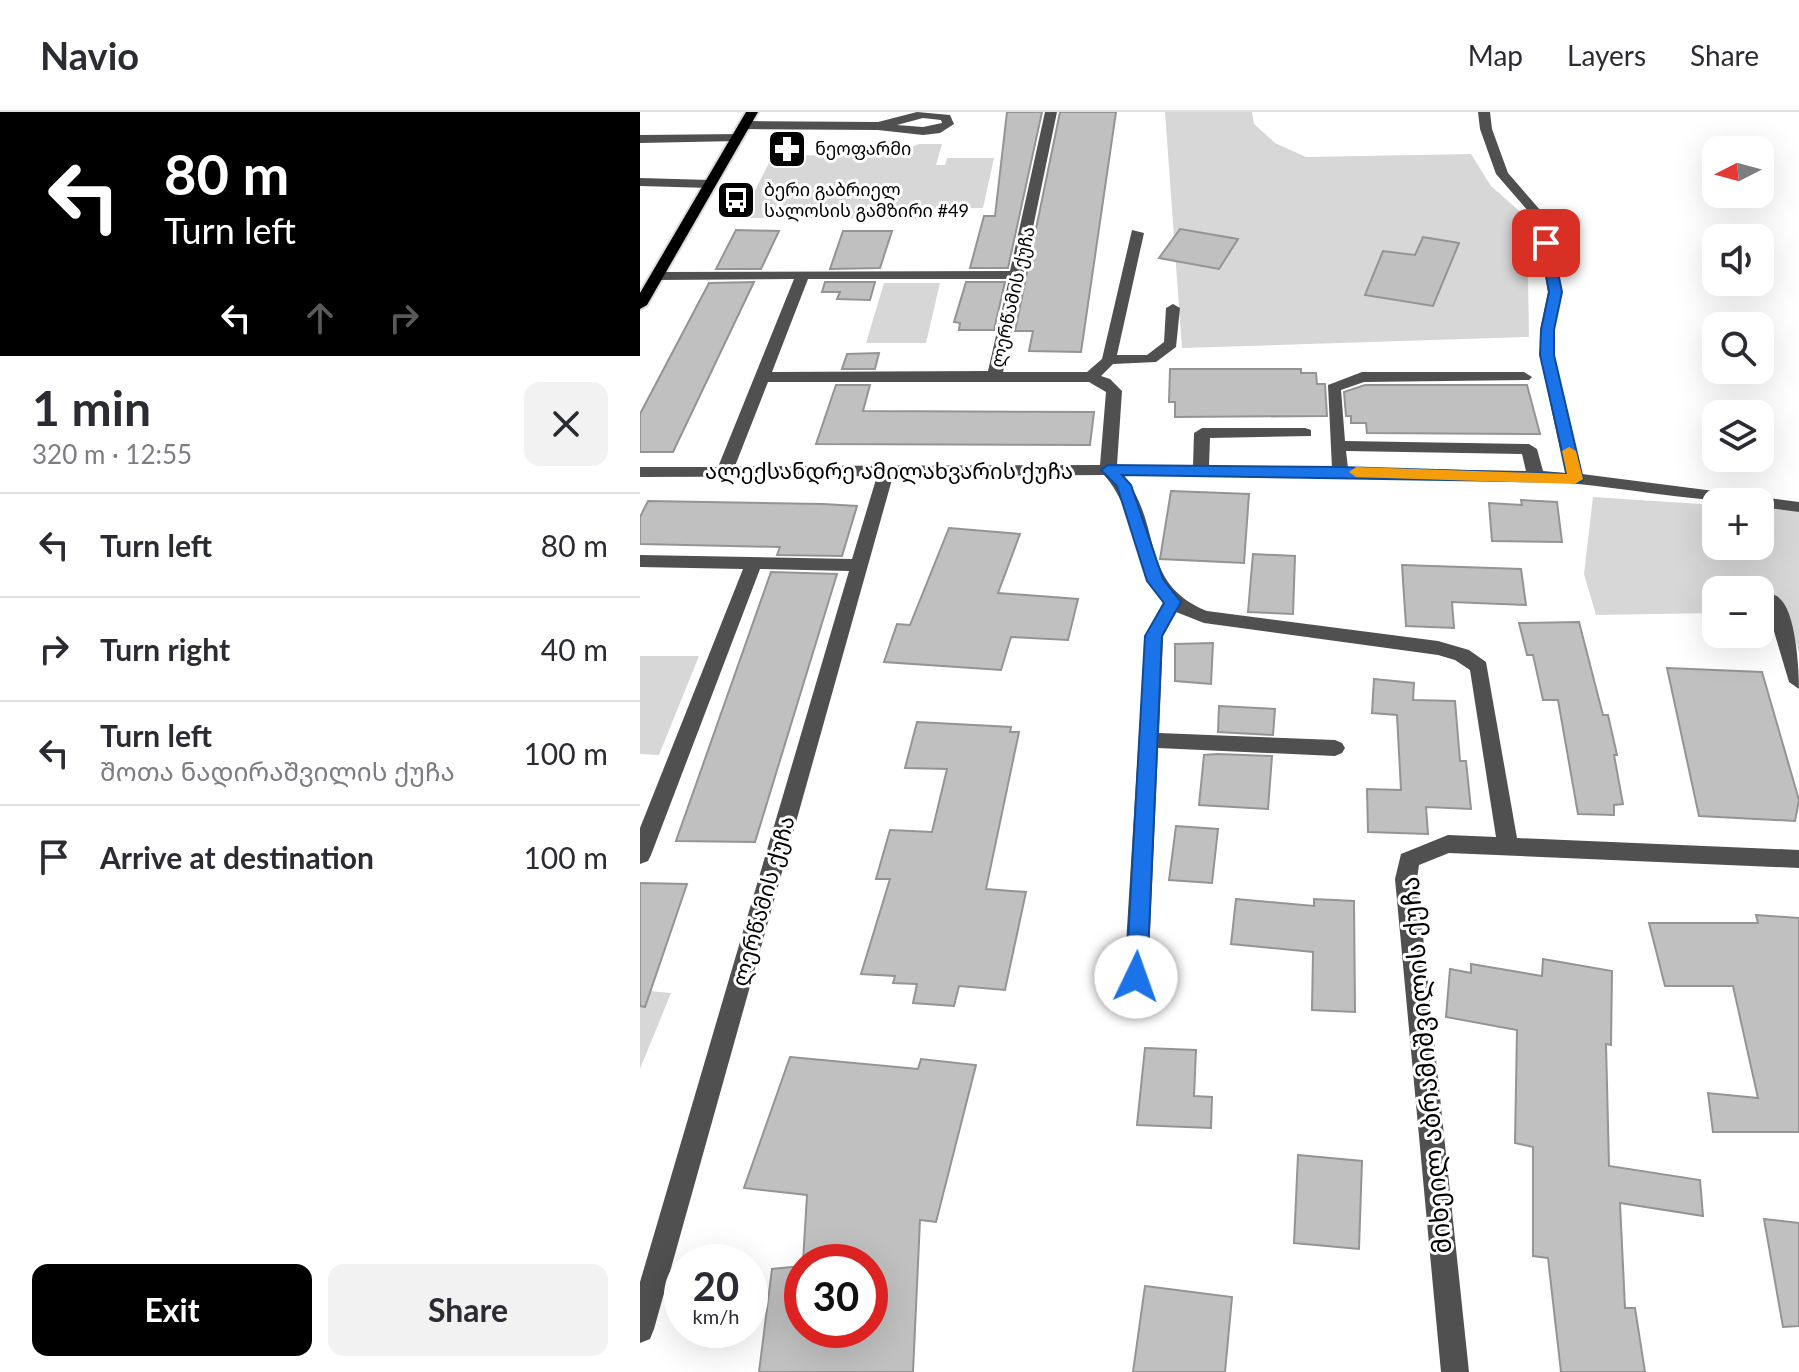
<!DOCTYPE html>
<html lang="en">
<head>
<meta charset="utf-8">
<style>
  body { margin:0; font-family:Lato,"Noto Sans Georgian",sans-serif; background:#f2f2f3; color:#2b2b33; height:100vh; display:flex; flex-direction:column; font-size:30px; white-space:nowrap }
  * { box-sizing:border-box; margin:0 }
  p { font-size:26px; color:#7c7c81 }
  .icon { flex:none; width:44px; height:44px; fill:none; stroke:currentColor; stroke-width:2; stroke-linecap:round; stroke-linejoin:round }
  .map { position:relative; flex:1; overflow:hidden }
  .side { display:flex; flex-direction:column; background:#fff; width:640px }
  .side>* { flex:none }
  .top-card { background:#000; color:#fff; overflow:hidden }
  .needle { width:52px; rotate:264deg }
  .tools { position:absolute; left:1062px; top:24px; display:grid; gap:16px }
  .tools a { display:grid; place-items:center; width:72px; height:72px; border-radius:16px; background:#fff; box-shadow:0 8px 32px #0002; font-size:40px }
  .speed { position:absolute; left:24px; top:1132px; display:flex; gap:16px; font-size:40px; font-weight:700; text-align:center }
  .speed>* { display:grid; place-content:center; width:104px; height:104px; border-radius:50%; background:#fff; box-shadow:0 8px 32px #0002; line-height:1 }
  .speed small { font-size:20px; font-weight:400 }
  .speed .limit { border:12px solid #d22; background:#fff; color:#111 }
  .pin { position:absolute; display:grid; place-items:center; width:68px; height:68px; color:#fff; margin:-34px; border-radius:16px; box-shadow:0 4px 12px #0006 }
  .me { position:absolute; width:88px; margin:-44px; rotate:3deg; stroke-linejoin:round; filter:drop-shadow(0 0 6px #0008) }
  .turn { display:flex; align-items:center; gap:28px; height:168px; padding:0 32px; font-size:36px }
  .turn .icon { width:104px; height:104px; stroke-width:2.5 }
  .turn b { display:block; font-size:56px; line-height:68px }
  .lanes { display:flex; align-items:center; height:76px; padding:0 32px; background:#0003; justify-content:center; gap:40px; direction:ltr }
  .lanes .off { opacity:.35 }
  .round { display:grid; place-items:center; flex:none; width:84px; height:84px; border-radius:16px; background:#f2f2f3 }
  .head { display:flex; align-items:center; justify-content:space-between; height:136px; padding:0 32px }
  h1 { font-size:48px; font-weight:700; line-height:60px }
  .cta { display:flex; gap:16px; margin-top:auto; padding:16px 32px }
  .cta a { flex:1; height:92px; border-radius:16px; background:#000; color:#fff; font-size:32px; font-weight:700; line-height:92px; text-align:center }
  .cta a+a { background:#f2f2f3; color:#2b2b33 }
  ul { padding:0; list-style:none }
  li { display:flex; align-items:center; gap:24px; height:104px; padding:0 32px; border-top:2px solid #e1e1e2 }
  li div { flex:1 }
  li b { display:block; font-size:30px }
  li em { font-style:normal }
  header { display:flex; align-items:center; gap:48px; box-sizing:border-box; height:112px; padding:0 40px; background:#fff; border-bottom:2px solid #e1e1e2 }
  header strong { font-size:38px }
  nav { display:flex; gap:44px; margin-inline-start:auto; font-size:28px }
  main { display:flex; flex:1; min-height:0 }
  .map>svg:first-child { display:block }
  .green { fill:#d7d7d7 }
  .building { fill:#c0c0c0; stroke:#949494; stroke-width:2 }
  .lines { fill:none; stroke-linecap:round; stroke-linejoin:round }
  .major-casing { stroke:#dbdbdb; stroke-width:4 }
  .minor { fill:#505050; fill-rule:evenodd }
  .major { fill:#000; fill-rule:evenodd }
  .route { fill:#1a73e8; stroke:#114b97; stroke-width:2 }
  .slow { fill:#f59e0b }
  .labels { text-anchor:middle; stroke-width:6; stroke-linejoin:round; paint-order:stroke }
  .far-poi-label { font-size:18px; fill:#000; stroke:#fff; text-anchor:start }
  .far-street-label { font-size:18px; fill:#000; stroke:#fff }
  .street-label { font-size:22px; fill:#000; stroke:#fff }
  .near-street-label { font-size:26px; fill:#000; stroke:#fff }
</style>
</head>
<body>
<header>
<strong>Navio</strong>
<nav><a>Map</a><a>Layers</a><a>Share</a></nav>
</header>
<main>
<section class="side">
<div class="top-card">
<div class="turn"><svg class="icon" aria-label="left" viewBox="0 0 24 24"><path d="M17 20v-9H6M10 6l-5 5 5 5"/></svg><div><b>80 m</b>Turn left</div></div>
<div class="lanes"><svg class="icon" aria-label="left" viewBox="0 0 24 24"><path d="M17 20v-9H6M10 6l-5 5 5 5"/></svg><svg class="icon off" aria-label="ahead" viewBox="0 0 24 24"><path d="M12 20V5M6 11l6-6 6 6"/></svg><svg class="icon off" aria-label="right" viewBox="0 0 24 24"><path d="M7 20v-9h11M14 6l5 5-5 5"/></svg></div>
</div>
<div class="head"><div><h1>1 min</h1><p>320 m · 12:55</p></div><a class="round"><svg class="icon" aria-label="close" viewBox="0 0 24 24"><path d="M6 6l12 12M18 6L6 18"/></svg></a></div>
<ul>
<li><svg class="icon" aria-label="left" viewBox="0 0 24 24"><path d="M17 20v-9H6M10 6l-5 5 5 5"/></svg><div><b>Turn left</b></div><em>80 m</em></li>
<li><svg class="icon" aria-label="right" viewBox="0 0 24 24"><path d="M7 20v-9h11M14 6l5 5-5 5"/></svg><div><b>Turn right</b></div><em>40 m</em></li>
<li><svg class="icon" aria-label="left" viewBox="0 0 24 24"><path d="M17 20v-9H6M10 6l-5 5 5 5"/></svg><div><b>Turn left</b><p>შოთა ნადირაშვილის ქუჩა</p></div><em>100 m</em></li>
<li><svg class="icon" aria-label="arrive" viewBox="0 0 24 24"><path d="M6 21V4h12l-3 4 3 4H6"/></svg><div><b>Arrive at destination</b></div><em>100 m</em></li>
</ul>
<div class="cta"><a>Exit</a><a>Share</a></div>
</section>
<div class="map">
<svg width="1159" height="1260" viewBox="0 0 1159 1260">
  <rect width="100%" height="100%" fill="#fff"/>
  <path class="green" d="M525,0h87l2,12 21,19 31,14 165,-3 20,32 36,32 2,119 -347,11z
    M279,32h23l-6,21h9l2,-7h47l-11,50 -49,1 -3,10 -190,-1 32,-63 114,1z
    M244,171h56l-14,60h-60z
    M953,385l123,8v41h44v-38l39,3v142l-12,-40h-27v-23h-44v23l-120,2 -12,-41z
    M0,544h59l-40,99 -19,-1z
    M0,878l31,3 -31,76z"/>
  <path class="building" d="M367,0h35l-34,156h-38l14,-52h11z
    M420,0h56l-35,240 -52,-1 4,-20h-18z
    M540,117l58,10 -19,30 -60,-11z
    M96,118l43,1 -18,38h-45z
    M203,119h49l-12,37 -50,1z
    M783,125l36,6 -26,63 -68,-11 18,-44 32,4z
    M114,170l-81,170h-33v-38l69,-131z
    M185,170h50l-5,18 -33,-1 3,-7h-18z
    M326,170h39l-11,48h-35l1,-7 -6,-1z
    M239,241l-4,16h-33l5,-15z
    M530,257h131v4h15l1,11h8l2,32 -152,1v-15h-6z
    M196,273h34l-7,26 231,1 -4,33 -274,-1z
    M725,273h162l13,49 -173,-1 -1,-10h-15v-7h-5l-2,-24z
    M531,379l78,3 -5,69 -84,-4z
    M881,388l36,2 5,40 -70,-1 -3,-38 33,2z
    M8,389l175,3 34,2 -15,50 -65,-1 3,-8 -140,-3v-27z
    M309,416l71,6 -22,59 80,6 -10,41 -57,-3 -10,33 -117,-8 13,-38 13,1z
    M613,442l42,2 -2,58 -45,-2z
    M762,453l119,4 5,36 -74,-3 2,26 -48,-2z
    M131,460l66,2 -82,268 -79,-1z
    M939,510l24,93h5l9,40h-3l9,49 -9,1v10l-36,-1 -20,-114h-15l-10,-45h-6l-8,-32z
    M573,531l-2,41 -36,-3v-37z
    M1027,556l95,4 37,128 -4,21 -96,-5z
    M734,567l40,4 -1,17 42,1 5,60h6l5,48 -45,-2 2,27 -60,-2 -1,-43 34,1 -4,-75 -25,-2z
    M579,594l56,3 -2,26 -55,-3z
    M277,610l94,5 -1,5h9l-33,157 40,3 -21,98 -46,-4 -5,20 -41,-3 4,-19 -24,-1 2,-7 -34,-2 29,-95h-14l14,-49 42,2 15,-63 -42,-1z
    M577,642l55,2 -4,53 -69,-4 5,-50z
    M536,714l42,3 -6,54 -43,-3z
    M0,771l47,1 -42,123 -5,-1z
    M596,787l78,7v-7l40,2 1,111 -43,-2 1,-58 -82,-8z
    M1116,803l43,3v214h-86l-5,-39 50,5 -25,-112h-68l-16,-63h109z
    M903,847l69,12 -1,74 -5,-1 3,122 91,14 3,36 -83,-13 5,105h10l10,64h-84l-13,-114 -15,-2v-109l-18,-4 2,-113 -71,-13 4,-48 21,4v-9l71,12z
    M505,936l51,2 -2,46 18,1 -1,31 -74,-3z
    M150,945l128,12 3,-10 55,6 -40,157 -16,-2 -7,152h-154l13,-103 30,-3v64h68v-68h-67l4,-67 -63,-7z
    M658,1043l64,6 -3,88 -65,-6z
    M1124,1107l35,4v103l-16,1z
    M505,1174l87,11 -7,75h-92z"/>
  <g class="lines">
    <defs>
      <path id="major" d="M106,0h12l-111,193 -7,4v-16z"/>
    </defs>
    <use href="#major" class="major-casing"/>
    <path class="minor" d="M277,0l33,3 4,9 -14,9 -17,2 -45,-5 -134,-1 -6,-4 6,-4 134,1zM283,6l18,2 1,3 -19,4 -26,-2z
      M405,0h12l-54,260h84l15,-13 30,-129 12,3 -27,122h30l17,-13 2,-34 7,-4 7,4 -4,39 -20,15 -43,2 -12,12 9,3 12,12 -5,74 76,1 1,-33 8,-5h103l6,2v6l-101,2 -1,28 123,2 -4,-83 34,-13h162l8,5 -3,3 -165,2 -23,8 4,51 184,3 8,5 6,22 22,2 -25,-118v-25l8,-38 -13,-73 -39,-45 -16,-45 -2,-17h12l2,17 16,44 39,45 15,74 -8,38v25l28,119 217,28v10l-39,-5v-5c-75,0 -149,-18 -224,-21 -138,-6 -276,-4 -414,-6 42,47 15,108 85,136l231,30 31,9 17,12 31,176 282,12v18l-350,-15 -30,12 -2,14 52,493h-28l-46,-493 6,-25 47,-19 48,2 -26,-167 -15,-10 -17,-5 -234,-32 -28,-11 -13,24 -4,97 176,7 7,3 3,5 -3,5 -7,3 -177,-8 -10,229 -4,7 -8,3 -8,-3 -4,-7 21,-341 18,-33c-28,-39 -27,-92 -59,-128l-211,1 -239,853 -4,10 -10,4v-61l209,-711 -89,-2 -109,286 -3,6 -8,3v-36l103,-259 -103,-2v-12l212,4 25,-83 -237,1v-10h78l76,-188 -137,1 -7,-4 7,-4 353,-1zM168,167h201l-21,92 -216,1zM128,270h321l17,10 -6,73 -365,1zM706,339l176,3 4,17 -178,-3z
      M102,22v6l-4,1 -98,2v-8z
      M0,66l70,2 6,4 -6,4 -70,-2z
      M1134,483c22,6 25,74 25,94l-10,-7 -24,-81z"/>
    <use href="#major" class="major"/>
  </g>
  <path class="route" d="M906,127l6,4 10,49 -8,38v25l29,124 -2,3 -459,-7 9,10 32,94 18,23 -19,34 -15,341 -3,6 -8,3 -7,-3 -3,-6 19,-341 19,-33 -17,-22 -30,-95 -16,-16 7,-5 232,2 227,7 -27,-119 1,-25 8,-38 -9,-49z"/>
  <path class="slow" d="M929,335l7,4 7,28 -8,5 -219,-7 -7,-5 7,-5 211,7 -5,-23z"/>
  <defs>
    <symbol id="pharmacy-square" viewBox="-11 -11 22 22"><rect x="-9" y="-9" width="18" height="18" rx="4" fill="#000" stroke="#fff"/><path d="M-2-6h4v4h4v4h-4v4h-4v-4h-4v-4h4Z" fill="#fff"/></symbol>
    <symbol id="bus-square" viewBox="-11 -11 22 22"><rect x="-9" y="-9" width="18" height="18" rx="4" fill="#000" stroke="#fff"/><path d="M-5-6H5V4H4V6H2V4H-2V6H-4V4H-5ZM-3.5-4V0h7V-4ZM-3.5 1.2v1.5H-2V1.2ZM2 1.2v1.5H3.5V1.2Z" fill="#fff"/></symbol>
  </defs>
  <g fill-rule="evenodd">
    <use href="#pharmacy-square" x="125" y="15" width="44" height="44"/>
    <use href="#bus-square" x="74" y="66" width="44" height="44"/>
  </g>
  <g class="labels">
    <g class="far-poi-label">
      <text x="175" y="43">ნეოფარმი</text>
      <text x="124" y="84">ბერი გაბრიელ<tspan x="124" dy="21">სალოსის გამზირი #49</tspan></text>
    </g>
    <g class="far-street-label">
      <text transform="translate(373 185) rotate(-77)" y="6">ლერწამის ქუჩა</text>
    </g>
    <g class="street-label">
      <text x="249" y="367">ალექსანდრე ამილახვარის ქუჩა</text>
      <text transform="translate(123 789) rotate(-74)" y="8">ლერწამის ქუჩა</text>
    </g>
    <g class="near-street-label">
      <text transform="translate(786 953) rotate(-95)" y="9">მიხეილ აბრამიშვილის ქუჩა</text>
    </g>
  </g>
</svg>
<div class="tools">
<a><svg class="needle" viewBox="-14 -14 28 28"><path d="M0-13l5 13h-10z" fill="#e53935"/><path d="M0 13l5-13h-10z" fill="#7c7c81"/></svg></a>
<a><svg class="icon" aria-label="sound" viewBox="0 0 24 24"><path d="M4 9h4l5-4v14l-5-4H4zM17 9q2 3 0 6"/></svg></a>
<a><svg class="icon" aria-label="search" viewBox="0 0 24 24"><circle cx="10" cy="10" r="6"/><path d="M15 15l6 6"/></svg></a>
<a><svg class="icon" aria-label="layers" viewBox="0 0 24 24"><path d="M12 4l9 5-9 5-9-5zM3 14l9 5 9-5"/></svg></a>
<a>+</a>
<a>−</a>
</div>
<div class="speed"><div>20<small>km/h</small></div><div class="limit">30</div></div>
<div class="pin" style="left:906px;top:131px;background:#d93025"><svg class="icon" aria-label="arrive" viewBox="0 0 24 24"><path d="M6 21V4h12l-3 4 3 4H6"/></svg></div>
<svg class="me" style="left:496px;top:865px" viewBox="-20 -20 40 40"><circle r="19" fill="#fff"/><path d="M0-13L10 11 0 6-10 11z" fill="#1a73e8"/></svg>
</div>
</main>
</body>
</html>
